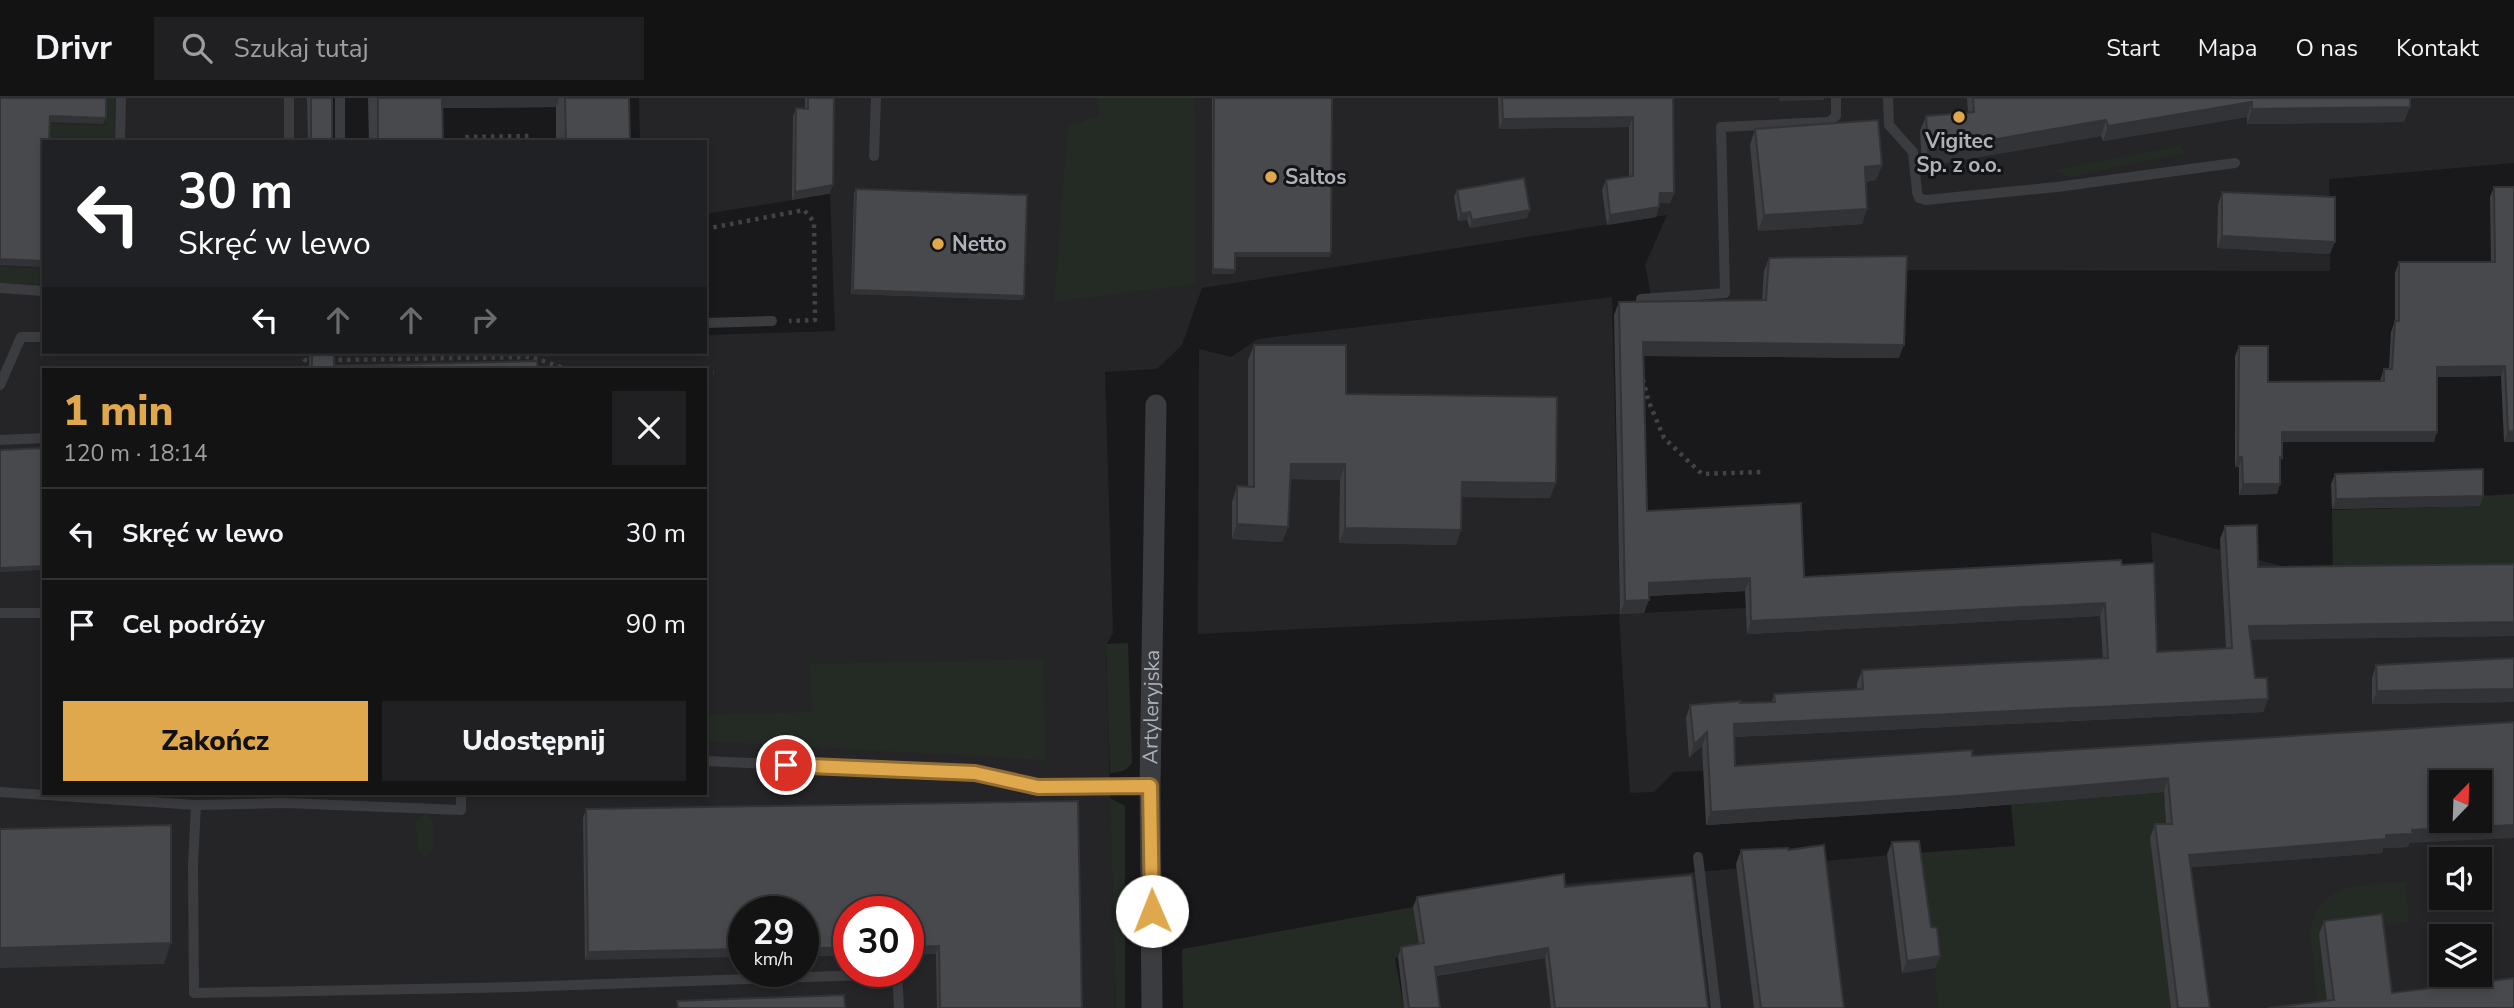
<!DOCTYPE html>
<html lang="pl">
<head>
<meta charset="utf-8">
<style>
  body { margin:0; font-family:"Nunito Sans",sans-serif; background:#202022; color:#f1f3f6; height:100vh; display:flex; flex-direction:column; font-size:26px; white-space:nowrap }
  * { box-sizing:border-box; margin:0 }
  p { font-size:23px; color:#9d9ea0 }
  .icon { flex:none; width:38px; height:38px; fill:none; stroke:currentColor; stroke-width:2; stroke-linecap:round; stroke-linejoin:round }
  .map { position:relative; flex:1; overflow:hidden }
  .side { position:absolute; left:42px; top:270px; width:665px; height:427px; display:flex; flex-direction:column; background:#131314; border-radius:0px; box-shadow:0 4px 10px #0003,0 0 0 2px #323234 }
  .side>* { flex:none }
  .guide { position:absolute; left:42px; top:42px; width:665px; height:214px; border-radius:0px; box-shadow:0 4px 10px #0003,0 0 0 2px #323234; background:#202124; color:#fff; overflow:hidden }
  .needle { width:46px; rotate:23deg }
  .buttons { position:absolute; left:2429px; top:672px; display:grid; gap:14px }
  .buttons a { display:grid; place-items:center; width:63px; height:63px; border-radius:0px; background:#131314; box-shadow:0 4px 10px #0003,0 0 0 2px #323234; font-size:35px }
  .speed { position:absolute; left:728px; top:798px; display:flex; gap:14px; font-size:35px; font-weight:700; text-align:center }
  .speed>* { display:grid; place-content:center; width:91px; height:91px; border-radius:50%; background:#131314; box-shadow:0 4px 10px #0003,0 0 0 2px #323234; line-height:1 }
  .speed small { font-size:18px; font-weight:400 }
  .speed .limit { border:10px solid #d22; background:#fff; color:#111 }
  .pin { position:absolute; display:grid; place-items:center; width:60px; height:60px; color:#fff; margin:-30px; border:4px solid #fff; border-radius:50%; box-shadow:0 2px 7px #0007 }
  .me { position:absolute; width:77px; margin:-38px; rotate:359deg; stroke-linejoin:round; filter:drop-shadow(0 0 5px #0008) }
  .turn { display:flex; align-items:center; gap:24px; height:147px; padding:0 21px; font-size:32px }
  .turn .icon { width:91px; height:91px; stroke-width:2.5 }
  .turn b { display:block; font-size:49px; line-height:60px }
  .lanes { display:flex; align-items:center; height:66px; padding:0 21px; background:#0003; justify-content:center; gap:35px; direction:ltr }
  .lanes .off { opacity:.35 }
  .round { display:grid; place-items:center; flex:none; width:74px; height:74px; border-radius:0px; background:#202022 }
  .head { display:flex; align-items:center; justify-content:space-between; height:119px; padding:0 21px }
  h1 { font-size:42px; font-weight:800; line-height:52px; color:#e0a84c }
  .button { display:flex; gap:14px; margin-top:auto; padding:14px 21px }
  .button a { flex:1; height:80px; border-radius:0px; background:#e0a84c; color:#111; font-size:28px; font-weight:800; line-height:80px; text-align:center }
  .button a+a { background:#202022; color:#f1f3f6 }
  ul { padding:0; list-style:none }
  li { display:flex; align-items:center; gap:21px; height:91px; padding:0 21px; border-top:2px solid #323234 }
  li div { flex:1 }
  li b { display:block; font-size:26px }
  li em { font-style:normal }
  header { display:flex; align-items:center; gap:42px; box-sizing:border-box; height:98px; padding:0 35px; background:#131314; border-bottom:2px solid #323234 }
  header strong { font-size:33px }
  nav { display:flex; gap:38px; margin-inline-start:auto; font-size:24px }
  .search { width:490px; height:63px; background:#202022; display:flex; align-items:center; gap:18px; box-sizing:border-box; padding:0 24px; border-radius:0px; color:#9d9ea0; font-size:26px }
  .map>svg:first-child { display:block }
  .built { fill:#252528; fill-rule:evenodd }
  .green { fill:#242b24 }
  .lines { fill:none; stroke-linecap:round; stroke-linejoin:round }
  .path { stroke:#414347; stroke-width:4.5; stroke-dasharray:3.5 5; stroke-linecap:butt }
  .service { stroke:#3b3c40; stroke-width:10 }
  .minor { stroke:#3b3c40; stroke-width:21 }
  .wall { fill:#3e3f42 }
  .shaded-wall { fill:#323336 }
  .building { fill:#48494d; stroke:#323336; stroke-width:2; fill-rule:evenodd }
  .route-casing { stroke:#926d31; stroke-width:18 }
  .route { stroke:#e0a84c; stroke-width:12 }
  .poi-dot { fill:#e0a84c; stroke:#141416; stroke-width:2.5 }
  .labels { text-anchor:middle; stroke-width:6; stroke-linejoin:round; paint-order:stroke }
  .poi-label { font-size:21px; font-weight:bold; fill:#adb1b9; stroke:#141416; text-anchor:start }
  .street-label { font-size:21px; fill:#adb1b9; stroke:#141416 }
</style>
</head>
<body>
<header>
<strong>Drivr</strong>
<div class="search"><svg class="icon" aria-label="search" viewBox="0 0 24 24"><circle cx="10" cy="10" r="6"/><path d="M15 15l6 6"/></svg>Szukaj tutaj</div>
<nav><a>Start</a><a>Mapa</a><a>O nas</a><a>Kontakt</a></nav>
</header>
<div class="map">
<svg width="2514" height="910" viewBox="0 0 2514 910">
  <rect width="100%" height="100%" fill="#19191b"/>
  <path class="built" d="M0,0h328v44h-284v210h661v-17l130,-4 -5,-137 -125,20v-72h-65l-1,-44h1875v65l-185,16 1,92 -428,-1 -3,88 -246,-2 -3,-66 -5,-25 22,-50 -465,73 -20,57 -25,24 -52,3 8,261 -7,12 10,363h-1116zM44,271h661v424h-661zM744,814h59v59h-59zM849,814h59v59h-59z
    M1612,199l8,317 204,-10 329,-35 -2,-37 182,47 181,-2v158l-139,8 -701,29 -20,20 -24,1 -11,-179 -421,20 1,-285 32,8 27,-18z
    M2514,716v194h-343l-21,-170 291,-17h39zM2441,761h39v39h-39zM2441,838h39v39h-39z
    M1915,755l17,87 7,68h-522l-4,-101 148,-23z"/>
  <path class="green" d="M107,0h8l-1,43 -65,1v-18l57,2z
    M1098,0h96l1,186 -141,18 14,-176 31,-10z
    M2180,48l5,7 -116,24 -16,-7z
    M0,169l44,2v15l-44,-1z
    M2514,396v83l-181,2 -1,-69 147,-4v-10z
    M1128,545l4,120c-6,9 -12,9 -22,10l-4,-129z
    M1043,561l3,101 -339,-19v-26l105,-3 -3,-48z
    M2164,694l3,45 5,171h-234l-6,-68 -17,-87 100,-7 -4,-42z
    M1110,700l15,8v202h-9z
    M426,716l7,7v30l-8,6 -8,-8 -1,-29z
    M2406,784l3,40 -32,5 -49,81h-10l-8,-75c6,-53 56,-48 96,-51z
    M1413,809l7,46 -25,5 9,50h-221l-1,-59z"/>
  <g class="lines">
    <path class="path" d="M463,44l-1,-5 67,-1v6
      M705,131l99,-19 10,12 1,98 -26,1
      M299,254l6,8h10
      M330,262l202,-3 34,12
      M705,275h9
      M1643,281l5,21 16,38 38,36 59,-2"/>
    <path class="service" d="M340,0v44
      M1888,0l1,27 24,27 4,40 2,6 7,2 131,-13 178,-24
      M120,44l1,-44
      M289,44v-44
      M874,58l2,-58
      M0,190l44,3
      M1641,201l84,-6 -4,-166 108,-5 7,-6v-18
      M705,225l67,-2
      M0,287l21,-48h23
      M0,342l44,-2
      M0,515h44
      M705,663l270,12 63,14 112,-1
      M0,694l196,13 -3,60 1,128 323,-6 380,-13 2,34
      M196,707l89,-2 176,7v-17
      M1698,759l18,151"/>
    <path class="minor" id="s1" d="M1152,910l-2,-222 6,-381"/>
  </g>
  <path class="wall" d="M307,0h25v44h-24z
    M368,0h261l1,44h-74v-35l-114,1 1,34h-74z
    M805,0h29l-4,95 -38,7 1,-84 3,-8 9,1z
    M1212,0h120l-2,159h-95l-1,17h-22z
    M1498,0h175l1,95 -4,10h-11l-3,14 -49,8 -5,-35 4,-10 23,-3v-50l-130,2z
    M1967,0h443l-6,24 -157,2v-7l-144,24 -2,-5 -179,31 -2,-36 6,-15 42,-3z
    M1755,31l127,36 -6,15 -10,2 -4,42 -104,7 -8,-86z
    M2494,89h20v255h-10l-3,-66 -64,1 -3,65h-152l-2,22v20l-3,10 -38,1v-28h-4v-111l4,-10 29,36 112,-1 4,-12h5l2,-37 4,-11v-48l4,-11h92l-1,-65z
    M856,91l167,111 -172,-6 3,-101z
    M1457,92l70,28 -57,10 -3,-8 -9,1 -4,-24z
    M2222,94l108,62 -113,-6 1,-43z
    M1769,160l130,100 -255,-2 3,155 157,66 318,-12 35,87 69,-4 -6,-109 5,-13 33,41 256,-3v72l-263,3 4,39 13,21 -5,13 -529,25 1,29 237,-10 542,-34 -105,121 -1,4 -25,1 -1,5 -191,14 19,141h-39l-21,-170 5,-14h11l-2,-32 -210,17 -248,16 -4,-79 -13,12 -3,-40 4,-13 82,-3 2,-8 83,-5v-6l5,-13 241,-12 -3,-42 -353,18 -2,-43 -96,5 -5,17 -24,1 -6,-299 5,-13 143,-2 2,-29z
    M1254,247l92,49 204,104 -88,-1 -6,48 -117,-2 1,-63 -50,-1 -2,48 -6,15 -50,-3v-37l5,-16 11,1v-127z
    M309,254h25v14l204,3h-241l1,-2h11z
    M2335,376l145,32 -148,3 -1,-25z
    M2514,560v47v-3l-142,2v-26l4,-13z
    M1078,703l4,207h-145l-1,-54 -87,-42v44h-46v-44l-218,48 -2,-142 3,-9z
    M1892,744l48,114 -5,12 -33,5 -15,-119z
    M1741,752l103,158h-90l-18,-144z
    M1565,789l143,121h-157l-6,-50 -109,18 4,32h-36l-6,-51 3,-10 18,-3 -6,-37 4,-10z
    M2324,823l68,72 -65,8 -8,-67z"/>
  <path class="shaded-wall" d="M436,0h123l-3,9 -123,1z
    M1780,0h44v2l-45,1z
    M2252,4l-5,15 -144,24 5,-15z
    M2410,9l-6,15 -157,2 5,-15z
    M50,18l56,2 -3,6 -55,-2z
    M1633,19l-4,10 -130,2 4,-10z
    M2106,22l-5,16 -179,31 6,-16z
    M1882,67l-6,15 -17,3 6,-16z
    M833,87l-3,8 -38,7 3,-8z
    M1660,95h14l-4,10h-14z
    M1659,109l-3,10 -49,8 3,-10z
    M1867,111l-5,15 -104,7 6,-16z
    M1530,112l-3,8 -57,10 2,-8z
    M1470,114l-3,8 -9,1 3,-7z
    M2222,138l113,6 -5,12 -113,-6z
    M1235,155h96l-1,4h-97z
    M0,161l44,2v3l-1,3 -43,-2z
    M1213,171l22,1 -1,4h-22z
    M853,192l171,6 -1,4 -172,-6z
    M1643,244l261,3 -5,13 -261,-2z
    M2505,268l-4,10 -68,1 4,-10z
    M2514,333v11h-10l4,-10z
    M2282,334h155l-3,10h-156z
    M2238,359h4l-3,10h-4z
    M1291,366h54l-5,16 -54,-1z
    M1462,384l94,1 -6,15 -94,-1z
    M2243,386h37l-3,10 -38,1z
    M2483,398l-3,10 -148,3 4,-10z
    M1237,426l51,3 -6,15 -50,-3z
    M1345,430l116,2 -5,15 -117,-2z
    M44,468v4l-44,2v-4z
    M1750,480l-5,13 -101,5 5,-13z
    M1649,502l-5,13 -24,1 5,-13z
    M2105,505l-5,13 -353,18 4,-13z
    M2514,524v14l-270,4 5,-14z
    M2514,591v13l-142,2 5,-13z
    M2268,601l-5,13 -534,25 5,-13z
    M1707,634l-5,14 -13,12 5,-13z
    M2168,680l-4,14 -210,17 -248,16 5,-13z
    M2514,727v13l-105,5 -1,4 -25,1 -1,5 -198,15 5,-13 223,-25z
    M171,845l-7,21 -164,4v-20z
    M939,848l-3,8 -28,1v-8z
    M803,850h46v8h-46z
    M1548,850l-3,10 -114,18 4,-9z
    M744,851v8l-159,3 3,-8z
    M1940,858l-5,12 -33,5 5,-12z"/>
  <path class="building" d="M0,0h106v20l-56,-2 -1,26h-5v119l-44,-2z
    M311,0h21v44h-21z
    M378,0h64l1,44h-65z
    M565,0h64l1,44h-64z
    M808,0h26l-1,87 -38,7 1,-84 12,1z
    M1214,0h118l-1,155h-96v17l-22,-1z
    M1502,0h171l1,95h-14l-1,14 -49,8 -4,-35 27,-4v-59l-130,2z
    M1973,0h437v9l-158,2v-7l-144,24 -2,-6 -178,31 -2,-35 48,-4z
    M1878,22l4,45 -17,2 2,42 -103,6 -9,-86z
    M1524,80l6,32 -58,10 -2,-8 -9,2 -4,-24z
    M2494,89h20v244l-6,1 -3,-66 -68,1v65h-155v26l-2,-1v27h-37l-1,-27h-4l1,-111h29v36l116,-1v-12h8l3,-48h4v-59h96z
    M856,91l171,6 -3,101 -171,-6z
    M2222,94l113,5v45l-113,-6z
    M1907,158l-3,89 -261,-3 4,169 154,-8 3,74 317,-17 1,5 32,-2 3,89 75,-4 -7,-122 32,-1 1,42 256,-3v58l-265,4 6,52h12l1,21 -534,25 1,42 237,-16v6l542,-34v103l-102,5 1,4 -27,1v4l-197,16 21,153h-32l-23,-184h17l-4,-46 -210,18 -247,16 -4,-80 -13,13 -4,-40 51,-4 -1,2 35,-1 -1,-8 89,-5 -1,-19 246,-12 -3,-55 -354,18 -1,-43 -101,5v17l-24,1 -6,-299 147,-2 3,-42zM2441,684h39v39h-39z
    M1254,247h92v49l211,3 -1,86 -94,-1 -1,48 -116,-2v-64h-54l-3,63 -51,-3v-38l17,1z
    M312,254h22v14l203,-5 1,8h-240v-2h14z
    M44,350v118l-44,2v-118z
    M2483,371v27l-147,3 -1,-25z
    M2514,560v31l-137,2 -1,-26z
    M1078,703l4,207h-142l-1,-62 -31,1v-35h-59v36h-46v-36h-59v37l-156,3 -2,-143z
    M171,727v118l-171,5v-119z
    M1919,743l12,86 6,1 3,28 -33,5 -15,-119z
    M1824,747l20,163h-83l-20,-158 47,-2v2z
    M1564,776l1,13 127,-12 16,133h-153l-7,-60 -113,19 5,41h-31l-8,-61 23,-4 -7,-46z
    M2382,816l10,79 122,-15v30h-246l66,-8 -10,-79z
    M844,897l1,13h-167l-1,-7z"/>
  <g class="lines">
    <defs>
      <path id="route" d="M786,667l189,8 63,14 112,-1 2,125"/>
    </defs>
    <use href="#route" class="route-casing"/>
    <use href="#route" class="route"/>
  </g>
  <g class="poi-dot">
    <circle cx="1959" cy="19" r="7"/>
    <circle cx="1271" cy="79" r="7"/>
    <circle cx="938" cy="146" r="7"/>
  </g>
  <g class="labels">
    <g class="poi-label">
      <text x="1959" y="50" text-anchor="middle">Vigitec<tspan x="1959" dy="24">Sp. z o.o.</tspan></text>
      <text x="1285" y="86">Saltos</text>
      <text x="952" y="153">Netto</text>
    </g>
    <g class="street-label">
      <text dy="7" stroke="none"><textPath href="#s1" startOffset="301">Artyleryjska</textPath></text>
    </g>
  </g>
</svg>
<div class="buttons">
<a><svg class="needle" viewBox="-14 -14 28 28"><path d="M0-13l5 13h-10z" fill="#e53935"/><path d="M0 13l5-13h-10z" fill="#9d9ea0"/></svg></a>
<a><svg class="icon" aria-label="sound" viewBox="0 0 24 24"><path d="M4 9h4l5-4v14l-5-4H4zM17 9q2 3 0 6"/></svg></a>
<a><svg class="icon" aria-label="layers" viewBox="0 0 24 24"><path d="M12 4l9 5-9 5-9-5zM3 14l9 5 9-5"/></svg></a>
</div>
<div class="speed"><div>29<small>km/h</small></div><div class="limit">30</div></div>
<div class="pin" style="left:786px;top:667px;background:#d93025"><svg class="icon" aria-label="arrive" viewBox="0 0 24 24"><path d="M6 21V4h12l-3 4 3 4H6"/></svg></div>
<svg class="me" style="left:1152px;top:813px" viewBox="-20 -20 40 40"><circle r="19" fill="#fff"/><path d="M0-13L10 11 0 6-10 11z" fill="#e0a84c"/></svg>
<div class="guide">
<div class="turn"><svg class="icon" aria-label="left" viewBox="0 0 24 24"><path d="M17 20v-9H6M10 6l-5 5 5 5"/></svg><div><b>30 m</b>Skręć w lewo</div></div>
<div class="lanes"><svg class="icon" aria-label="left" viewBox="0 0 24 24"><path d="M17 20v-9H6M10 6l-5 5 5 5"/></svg><svg class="icon off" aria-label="ahead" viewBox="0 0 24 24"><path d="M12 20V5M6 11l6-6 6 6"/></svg><svg class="icon off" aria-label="ahead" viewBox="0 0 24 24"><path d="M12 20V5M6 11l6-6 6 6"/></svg><svg class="icon off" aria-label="right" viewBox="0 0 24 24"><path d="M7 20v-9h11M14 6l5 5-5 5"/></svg></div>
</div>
<section class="side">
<div class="head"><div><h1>1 min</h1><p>120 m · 18:14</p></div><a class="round"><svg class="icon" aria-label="close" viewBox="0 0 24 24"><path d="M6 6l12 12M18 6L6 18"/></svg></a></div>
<ul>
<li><svg class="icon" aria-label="left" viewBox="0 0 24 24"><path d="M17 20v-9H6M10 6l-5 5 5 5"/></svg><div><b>Skręć w lewo</b></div><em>30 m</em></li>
<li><svg class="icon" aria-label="arrive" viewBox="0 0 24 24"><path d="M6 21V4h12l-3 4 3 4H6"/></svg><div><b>Cel podróży</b></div><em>90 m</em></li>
</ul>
<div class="button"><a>Zakończ</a><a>Udostępnij</a></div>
</section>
</div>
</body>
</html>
